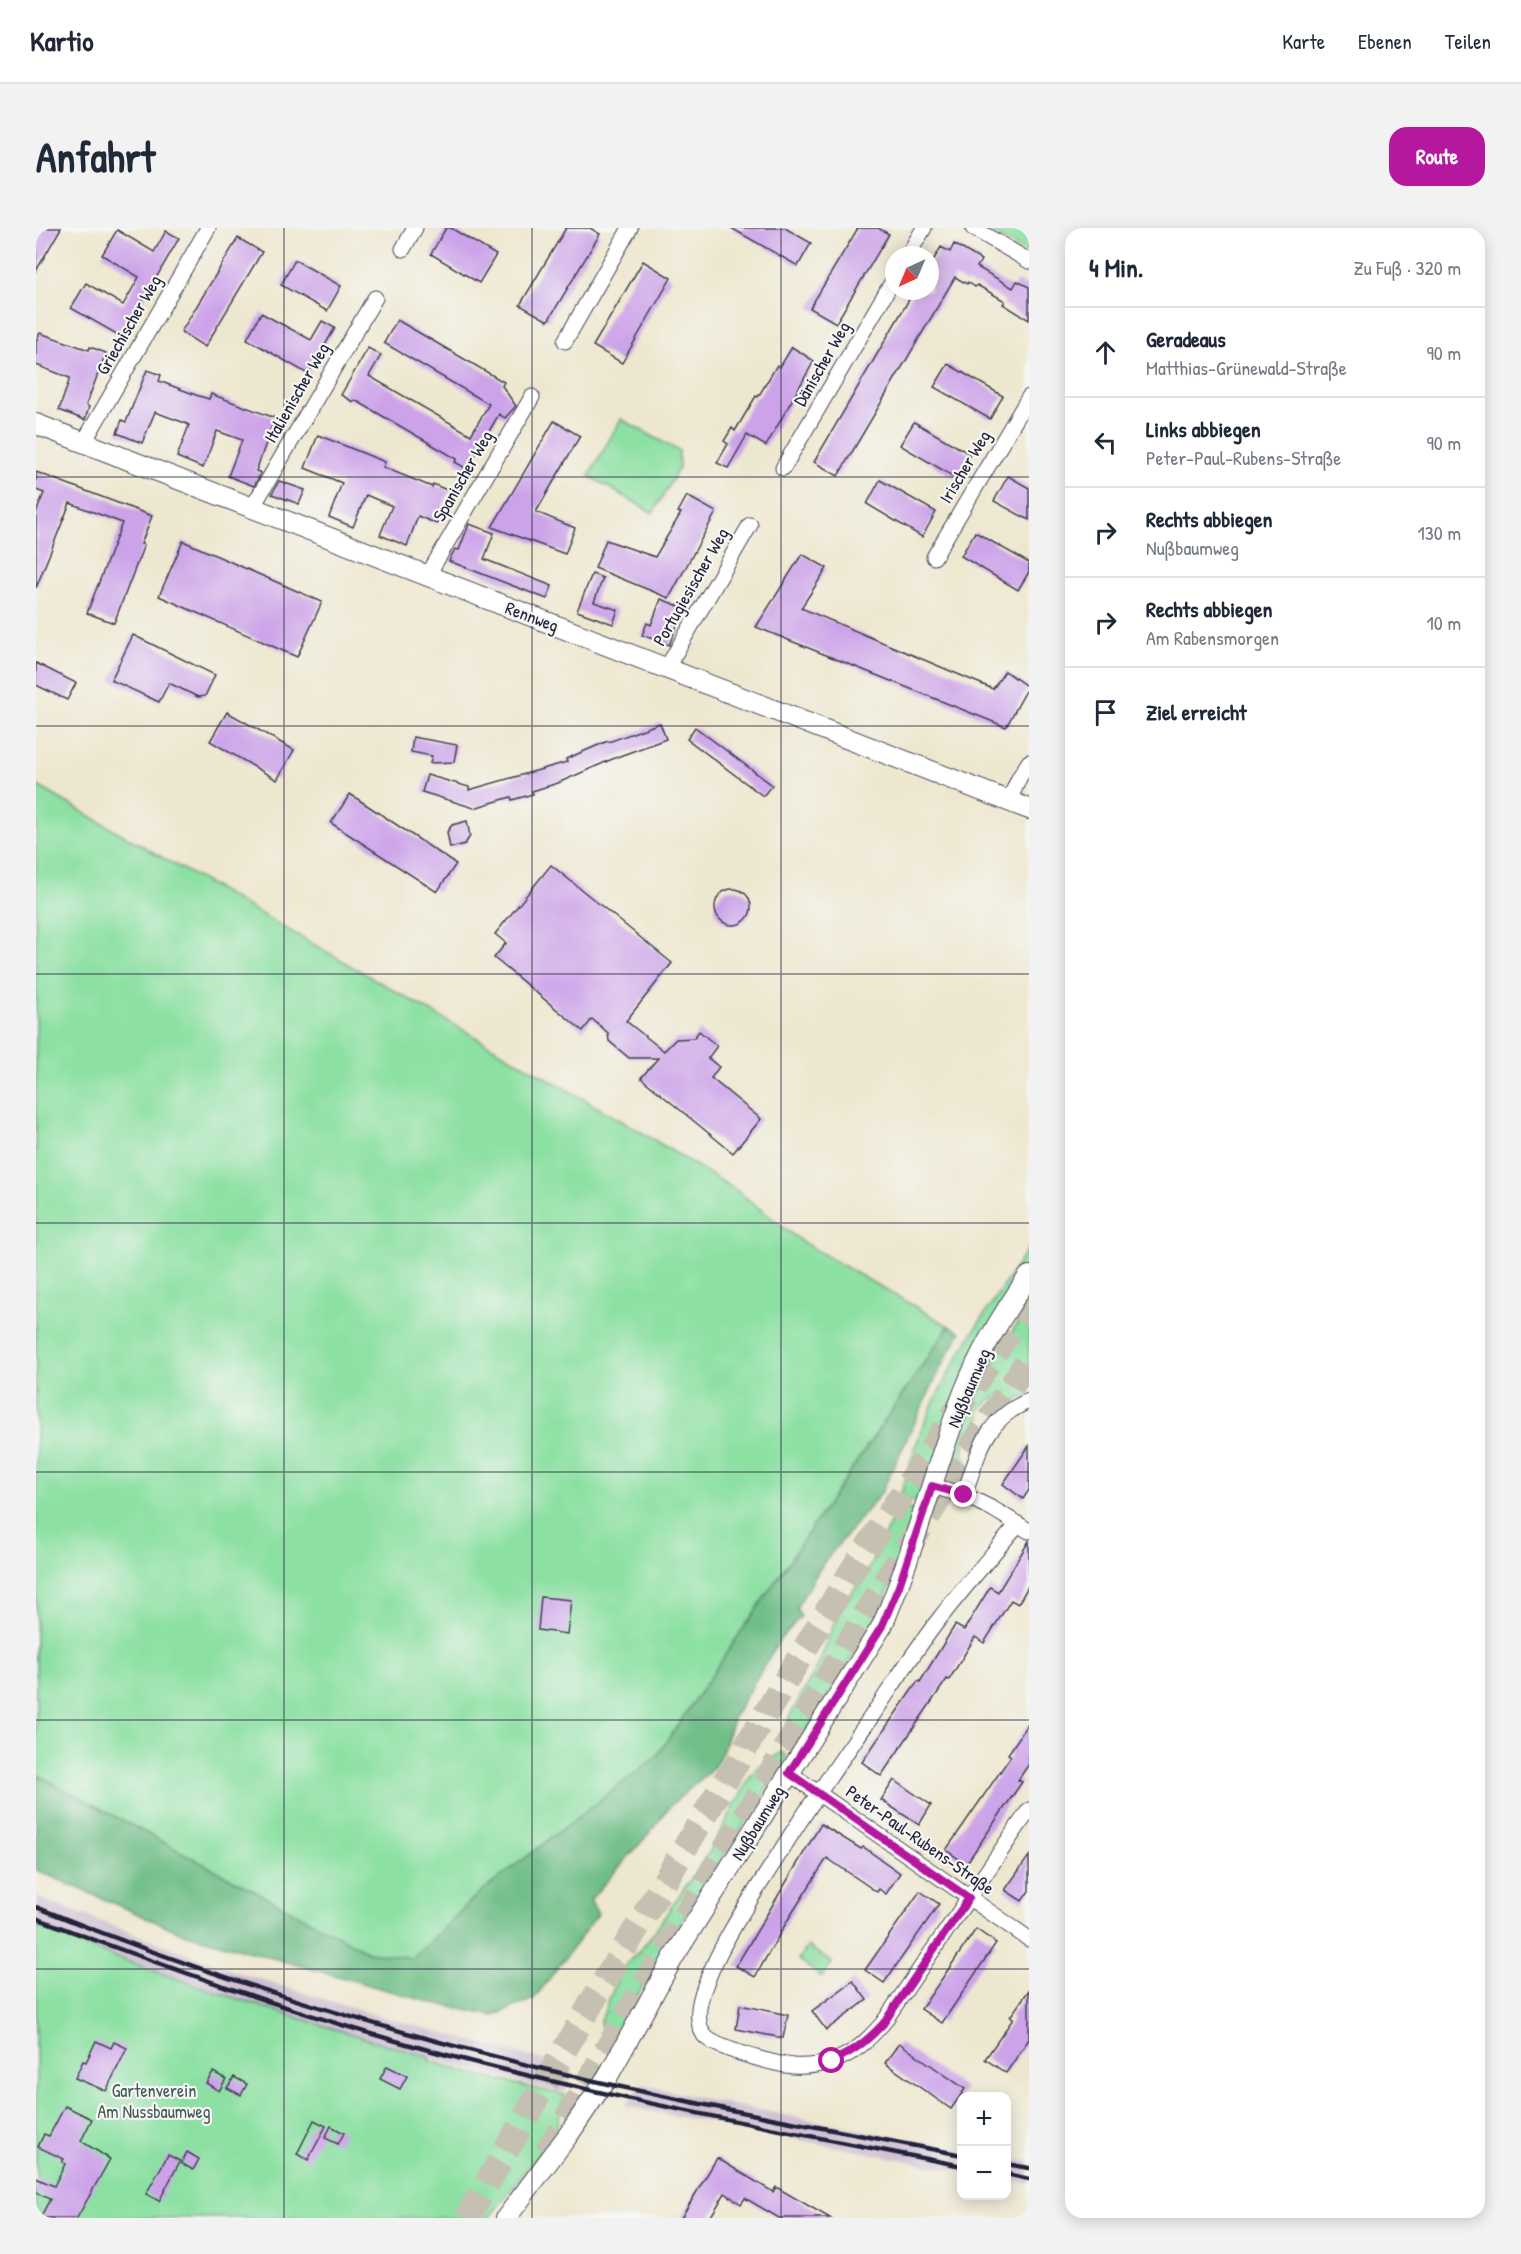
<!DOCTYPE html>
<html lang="de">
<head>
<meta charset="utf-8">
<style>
  body { margin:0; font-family:"Patrick Hand",sans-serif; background:#f2f2f3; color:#1f2937 }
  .controls { position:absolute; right:18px; bottom:18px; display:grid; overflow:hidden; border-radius:12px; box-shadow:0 3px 15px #0003 }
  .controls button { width:54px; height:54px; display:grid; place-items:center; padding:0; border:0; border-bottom:2px solid #e0e1e3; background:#fff; color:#1f2937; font:30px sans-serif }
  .compass { position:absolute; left:849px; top:18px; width:54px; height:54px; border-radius:50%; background:#fff; box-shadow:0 3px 15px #0003; rotate:224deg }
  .stop { position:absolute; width:18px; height:18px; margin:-14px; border:4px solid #b5179e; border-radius:50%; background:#fff }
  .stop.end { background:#b5179e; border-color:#fff; box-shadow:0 2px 6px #0008 }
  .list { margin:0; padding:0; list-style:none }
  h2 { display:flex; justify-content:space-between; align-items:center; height:78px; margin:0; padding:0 24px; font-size:26px }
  h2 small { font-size:20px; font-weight:400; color:#747a83 }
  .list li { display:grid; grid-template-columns:39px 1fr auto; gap:18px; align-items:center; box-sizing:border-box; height:90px; padding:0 24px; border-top:2px solid #e0e1e3 }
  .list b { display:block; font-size:22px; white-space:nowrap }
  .list p { margin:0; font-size:20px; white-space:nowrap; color:#747a83 }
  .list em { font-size:20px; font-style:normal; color:#747a83 }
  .icon { flex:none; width:33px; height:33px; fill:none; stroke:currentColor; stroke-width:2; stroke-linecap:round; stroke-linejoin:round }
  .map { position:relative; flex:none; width:993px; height:1990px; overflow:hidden; border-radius:18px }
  header { display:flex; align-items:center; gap:36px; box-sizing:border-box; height:84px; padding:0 30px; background:#fff; border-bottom:2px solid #e0e1e3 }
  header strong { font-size:28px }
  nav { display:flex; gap:33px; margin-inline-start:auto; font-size:21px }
  .intro { display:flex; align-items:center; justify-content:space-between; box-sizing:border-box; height:144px; padding:0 36px }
  h1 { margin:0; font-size:42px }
  .button { padding:15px 27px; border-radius:18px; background:#b5179e; color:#fff; font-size:21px; font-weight:700 }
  main { display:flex; gap:36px; padding:0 36px }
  aside { flex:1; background:#fff; border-radius:18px; box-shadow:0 3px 15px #0003 }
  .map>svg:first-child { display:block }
</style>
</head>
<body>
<header>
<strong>Kartio</strong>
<nav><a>Karte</a><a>Ebenen</a><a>Teilen</a></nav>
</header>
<div class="intro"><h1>Anfahrt</h1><a class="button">Route</a></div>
<main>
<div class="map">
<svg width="993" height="1990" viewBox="0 0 993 1990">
  <rect width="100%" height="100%" fill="#f6f6f2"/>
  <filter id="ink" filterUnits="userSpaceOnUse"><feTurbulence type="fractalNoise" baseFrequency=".0167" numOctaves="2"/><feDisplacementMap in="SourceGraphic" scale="12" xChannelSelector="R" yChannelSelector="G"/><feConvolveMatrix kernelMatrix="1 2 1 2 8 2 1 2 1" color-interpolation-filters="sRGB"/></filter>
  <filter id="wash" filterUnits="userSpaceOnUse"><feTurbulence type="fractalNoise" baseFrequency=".008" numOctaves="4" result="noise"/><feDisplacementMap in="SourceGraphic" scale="24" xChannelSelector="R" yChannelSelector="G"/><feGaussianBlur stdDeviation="1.35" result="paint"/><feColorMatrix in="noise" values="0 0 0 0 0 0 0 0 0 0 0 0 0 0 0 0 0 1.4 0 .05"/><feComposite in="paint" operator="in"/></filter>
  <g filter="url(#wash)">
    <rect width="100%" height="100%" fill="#eee7cf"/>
    <!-- industrial -->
    <g fill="#cebed1">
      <path d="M 0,1669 L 204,1745 L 333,1785 L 537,1840 L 529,1865 L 412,1835 L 242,1784 L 37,1713 L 0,1698 Z"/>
      <path d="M 606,1856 L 676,1873 L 925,1921 L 925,1943 L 589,1878 Z"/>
      <path d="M 971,1930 L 993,1934 L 993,1956 L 971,1951 Z"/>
    </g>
    <!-- green -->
    <g fill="#8be0a2" stroke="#56816e" stroke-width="1.5">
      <path d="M 947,0 L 993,0 L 993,26 Z"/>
      <path d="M 585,191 L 643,223 L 643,240 L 617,285 L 553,248 Z"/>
      <path d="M 0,557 L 610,907 L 700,962 L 766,1014 L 913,1098 L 620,1529 L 440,1668 L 377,1731 L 332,1724 L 0,1546 Z"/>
      <path d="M 993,1019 L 993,1034 L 983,1046 L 882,1274 L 866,1272 L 864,1268 C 872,1245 878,1220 887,1198 C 914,1134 955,1077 993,1019 Z"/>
      <path d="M 993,1075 L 993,1167 L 975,1174 L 970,1164 L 951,1174 L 942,1184 L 947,1205 L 942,1213 L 934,1203 L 929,1211 L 927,1226 L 931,1235 L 929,1252 L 922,1245 L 918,1235 L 925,1208 L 952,1145 Z"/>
      <path d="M 867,1280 L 879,1282 L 856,1353 L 840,1390 L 760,1519 L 752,1514 L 751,1501 L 755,1486 L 783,1436 L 802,1384 L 832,1342 L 859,1285 Z"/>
      <path d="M 746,1524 L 751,1529 L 626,1724 L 574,1817 L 564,1795 L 585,1742 L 612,1713 L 674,1623 L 714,1549 L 724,1538 Z"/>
      <path d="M 0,1698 C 128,1751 262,1790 395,1830 L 394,1833 L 441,1847 L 529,1867 L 519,1904 L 453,1990 L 0,1990 Z"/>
      <path d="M 772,1718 L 796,1735 L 786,1749 L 762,1731 Z"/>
    </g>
    <!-- forest -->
    <path fill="#70be88" stroke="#497062" stroke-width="1.5" d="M 913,1098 L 925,1104 L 908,1133 L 845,1265 L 788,1334 L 760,1380 L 765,1388 L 743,1413 L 698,1488 L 683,1533 L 672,1545 L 636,1576 L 610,1609 L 554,1672 L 562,1686 L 498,1771 L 457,1788 L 397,1775 L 144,1704 L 0,1642 L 0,1546 L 332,1724 L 377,1730 L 440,1668 L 620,1529 Z"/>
    <g id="blocks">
      <!-- building -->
      <g fill="#cca3e9">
        <path d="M 0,0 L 25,0 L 0,43 Z"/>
        <path d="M 410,0 L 415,0 L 460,27 L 443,55 L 395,26 Z"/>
        <path d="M 530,0 L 554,0 L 564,6 L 512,93 L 484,77 Z"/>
        <path d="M 695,0 L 749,0 L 775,15 L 762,38 Z"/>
        <path d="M 822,0 L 842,0 L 853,6 L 800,95 L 774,80 Z"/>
        <path d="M 81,2 L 118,24 L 130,3 L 143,10 L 86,109 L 35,80 L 50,55 L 87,77 L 103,49 L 66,27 Z"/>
        <path d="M 202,10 L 226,24 L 169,119 L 145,104 Z"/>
        <path d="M 918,16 L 945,32 L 941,39 L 977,60 L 981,53 L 993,59 L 993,92 L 967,76 L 969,73 L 941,57 L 939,59 L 932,54 L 931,56 L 919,49 L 802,248 L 778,234 L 878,63 L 894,63 L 894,38 L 905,19 L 914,24 Z"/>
        <path d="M 259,32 L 305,58 L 291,83 L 245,57 Z"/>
        <path d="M 607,33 L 635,50 L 586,135 L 557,118 Z"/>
        <path d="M 225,85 L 275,112 L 286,93 L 299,100 L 272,146 L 211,111 Z"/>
        <path d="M 361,92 L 468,154 L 466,158 L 480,178 L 469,190 L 463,186 L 431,241 L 419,234 L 421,231 L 319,172 L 317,174 L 305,167 L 332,120 L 345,127 L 333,148 L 435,207 L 453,176 L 348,115 Z"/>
        <path d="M 4,105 L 53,122 L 54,119 L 70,125 L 50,177 L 53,179 L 49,192 L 23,182 L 34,150 L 0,137 L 0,113 Z"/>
        <path d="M 756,119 L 778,133 L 730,218 L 711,207 L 692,240 L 681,235 L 692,216 L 688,213 L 696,200 L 699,203 L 720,168 L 722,169 L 741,137 L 744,139 Z"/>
        <path d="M 912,136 L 967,168 L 954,191 L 898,159 Z"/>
        <path d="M 111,142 L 125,147 L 123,153 L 160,167 L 173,171 L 175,166 L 239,190 L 220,243 L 225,245 L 218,258 L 192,248 L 206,212 L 181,203 L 167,240 L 141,229 L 153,197 L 149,195 L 119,184 L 106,215 L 81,205 L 86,192 L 90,194 Z"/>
        <path d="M 518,193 L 544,208 L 500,284 L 539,300 L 529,326 L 456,299 Z"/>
        <path d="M 878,194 L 934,226 L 920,250 L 864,217 Z"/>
        <path d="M 282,207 L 349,234 L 347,239 L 396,259 L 397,256 L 413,263 L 401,296 L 382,288 L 371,318 L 344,307 L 356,278 L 330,267 L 317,299 L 293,289 L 306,255 L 269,240 Z"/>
        <path d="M 0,244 L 116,288 L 105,316 L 108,317 L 78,395 L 51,385 L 86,295 L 34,275 L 0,360 L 0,285 L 8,265 L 0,262 Z"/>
        <path d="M 972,248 L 993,260 L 993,292 L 958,273 Z"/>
        <path d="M 844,252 L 900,284 L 886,309 L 831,276 Z"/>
        <path d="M 243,253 L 269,262 L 263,276 L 236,266 Z"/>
        <path d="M 651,268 L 680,284 L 633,370 L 559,340 L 570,312 L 619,329 L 645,285 L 642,284 Z"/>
        <path d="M 433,296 L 458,305 L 448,331 L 516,358 L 511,371 L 413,333 L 419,321 L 423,322 Z"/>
        <path d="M 939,304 L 993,335 L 993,344 L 982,362 L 925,328 Z"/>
        <path d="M 147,313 L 286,374 L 261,429 L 123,368 Z"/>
        <path d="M 766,326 L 791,340 L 765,380 L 957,461 L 969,443 L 992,459 L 970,499 L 720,399 Z"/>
        <path d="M 556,346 L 567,350 L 558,374 L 582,382 L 577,396 L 541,383 Z"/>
        <path d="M 625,371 L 648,380 L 633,417 L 606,407 L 611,395 L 615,397 Z"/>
        <path d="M 97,407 L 179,447 L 169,468 L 162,469 L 133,455 L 123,474 L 75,452 Z"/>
        <path d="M 0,435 L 40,455 L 31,472 L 0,457 Z"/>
        <path d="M 191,484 L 258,522 L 241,552 L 174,513 Z"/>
        <path d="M 624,495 L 630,511 L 581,529 L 522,555 L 496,563 L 497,566 L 476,572 L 475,569 L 438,580 L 386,564 L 391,547 L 433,559 L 433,562 L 531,534 L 530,531 L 572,513 L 573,514 Z"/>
        <path d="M 659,499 L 736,557 L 727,568 L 651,511 Z"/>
        <path d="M 377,509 L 421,517 L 418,534 L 394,535 L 396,528 L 375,524 Z"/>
        <path d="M 314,566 L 420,636 L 401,664 L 295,595 Z"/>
        <path d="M 431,593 L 434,608 L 429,616 L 414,620 L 411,604 L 416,597 Z"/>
        <path d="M 515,637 L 636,735 L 590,793 L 628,823 L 640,811 L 658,810 L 663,803 L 681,818 L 672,830 L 683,839 L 675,850 L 725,891 L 697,925 L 605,850 L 622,830 L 593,830 L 573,813 L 572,805 L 556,791 L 547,803 L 458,730 L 470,715 L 459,706 Z"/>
        <circle cx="697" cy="679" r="18"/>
        <path d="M 993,1218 L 993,1262 L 987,1271 L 967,1256 Z"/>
        <path d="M 993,1313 L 993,1357 L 982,1376 L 975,1372 L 948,1415 L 939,1409 L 913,1452 L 911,1451 L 845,1548 L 826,1534 L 882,1453 L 884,1454 L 919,1397 L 928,1402 L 954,1359 L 962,1364 Z"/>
        <path d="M 505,1369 L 535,1372 L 531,1406 L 502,1402 Z"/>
        <path d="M 993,1495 L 993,1536 L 982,1552 L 986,1554 L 930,1636 L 910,1622 L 975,1528 L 972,1526 Z"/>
        <path d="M 858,1552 L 895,1577 L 883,1597 L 845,1572 Z"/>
        <path d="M 785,1596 L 825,1621 L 827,1619 L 864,1645 L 850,1666 L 843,1661 L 841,1664 L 791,1630 L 753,1690 L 719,1749 L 700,1738 Z"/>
        <path d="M 993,1628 L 993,1663 L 986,1673 L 969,1662 Z"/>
        <path d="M 884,1663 L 903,1676 L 848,1755 L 829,1742 Z"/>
        <path d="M 940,1701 L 960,1715 L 906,1795 L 885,1781 Z"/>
        <path d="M 817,1753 L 831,1772 L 790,1802 L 776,1783 Z"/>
        <path d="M 993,1762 L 993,1811 L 970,1845 L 949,1831 L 977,1791 L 974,1789 Z"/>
        <path d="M 704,1777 L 752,1787 L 747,1810 L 700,1801 Z"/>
        <path d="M 60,1813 L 75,1820 L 78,1814 L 91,1820 L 70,1863 L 39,1850 L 47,1833 L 50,1834 Z"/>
        <path d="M 863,1815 L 929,1861 L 915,1881 L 849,1835 Z"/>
        <path d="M 351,1838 L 371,1848 L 364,1861 L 344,1851 Z"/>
        <path d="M 177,1844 L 190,1851 L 183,1863 L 170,1855 Z"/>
        <path d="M 198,1849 L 211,1856 L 205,1867 L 191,1860 Z"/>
        <path d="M 29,1878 L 56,1891 L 45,1913 L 74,1931 L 41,1990 L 4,1990 L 14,1971 L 0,1965 L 0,1950 L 18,1958 L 29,1936 L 26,1934 L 28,1931 L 2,1919 L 8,1906 L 13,1908 Z"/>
        <path d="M 278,1892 L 290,1898 L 272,1932 L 261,1926 Z"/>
        <path d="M 295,1898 L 308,1905 L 302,1916 L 289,1910 Z"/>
        <path d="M 151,1924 L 163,1931 L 157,1942 L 145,1935 Z"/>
        <path d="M 132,1927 L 144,1933 L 123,1973 L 110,1966 Z"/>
        <path d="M 681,1930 L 737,1964 L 740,1959 L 794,1990 L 743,1990 L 709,1970 L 705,1976 L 689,1965 L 674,1990 L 645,1990 Z"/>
      </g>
    </g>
  </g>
  <g filter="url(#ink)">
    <use href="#blocks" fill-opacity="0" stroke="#414051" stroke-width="1.5"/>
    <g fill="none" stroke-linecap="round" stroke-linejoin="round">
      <!-- trunk-tunnel -->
      <g stroke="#c5c0b1" stroke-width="26" stroke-dasharray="26 13" stroke-linecap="butt">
        <path d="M 511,1925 L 594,1782 L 843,1364 L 993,1131"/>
        <path d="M 431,1990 L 562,1764 L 814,1346 L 993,1072"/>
      </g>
      <defs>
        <g id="minor">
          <path d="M 937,0 L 993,33"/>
          <path d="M 367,21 L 379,0"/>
          <path d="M 872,27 L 888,0"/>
          <path d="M 529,113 L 594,0"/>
          <path d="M 48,214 L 172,0"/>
          <path d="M 747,240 L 858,51"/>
          <path d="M 216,280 L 339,70"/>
          <path d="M 898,329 L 993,169"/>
          <path d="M 392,347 L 496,169"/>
          <path d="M 630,441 L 714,297"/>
          <path d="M 973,573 L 983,550 L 993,534"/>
          <path d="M 896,1258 L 928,1267 L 957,1281 L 993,1303"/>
          <path d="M 928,1267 C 943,1225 948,1191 993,1173"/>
          <path d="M 982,1296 C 956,1327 929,1358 904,1390 C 882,1418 862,1449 842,1479 C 810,1525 778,1570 748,1618 C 721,1662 689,1706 670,1755 C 664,1770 658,1792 668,1807 C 677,1820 739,1836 757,1838 C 770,1839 785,1837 797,1833 C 818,1826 832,1812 847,1795 L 993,1582"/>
          <path d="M 753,1545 L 993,1711"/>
        </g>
        <g id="tertiary">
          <path d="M 0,196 L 993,581"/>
          <path d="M 470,1990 L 533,1906 L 572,1848 L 637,1730 L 846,1398 C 879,1322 898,1241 928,1164 C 944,1123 968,1084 993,1048"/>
        </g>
      </defs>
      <!-- minor casing -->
      <use href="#minor" stroke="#414051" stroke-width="17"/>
      <!-- tertiary casing -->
      <use href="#tertiary" stroke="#414051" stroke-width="22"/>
      <!-- minor -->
      <use href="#minor" stroke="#fff" stroke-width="15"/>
      <!-- tertiary -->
      <use href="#tertiary" stroke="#fff" stroke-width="20"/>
      <!-- rail -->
      <g stroke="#22223b" stroke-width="4.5">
        <path d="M 0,1679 C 173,1749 352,1804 533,1847 C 663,1878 795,1901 926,1927"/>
        <path d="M 0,1690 C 119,1735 238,1778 360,1813 C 546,1866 736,1900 926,1938"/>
        <path d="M 970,1936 L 993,1940"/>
        <path d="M 970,1946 L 993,1951"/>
      </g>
    </g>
  </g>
  <g fill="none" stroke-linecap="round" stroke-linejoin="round" filter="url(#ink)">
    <!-- route -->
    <path stroke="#b5179e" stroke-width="8" d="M 796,1833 C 817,1824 831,1813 847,1796 L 933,1670 L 753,1545 L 846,1398 L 863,1358 L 896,1258 L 928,1267"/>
  </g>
  <!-- grid -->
  <path fill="none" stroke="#22223b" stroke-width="1.5" stroke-opacity="0.55" d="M 248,0 L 248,1990M 496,0 L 496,1990M 745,0 L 745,1990M 0,249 L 993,249M 0,498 L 993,498M 0,746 L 993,746M 0,995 L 993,995M 0,1244 L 993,1244M 0,1492 L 993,1492M 0,1741 L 993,1741"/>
  <g text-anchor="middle" stroke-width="4.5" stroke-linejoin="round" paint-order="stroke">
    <!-- street labels -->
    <g font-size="18" fill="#22223b" stroke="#f6f6f2">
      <text transform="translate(93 97) rotate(-60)" y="6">Griechischer Weg</text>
      <text transform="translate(786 136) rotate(-60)" y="6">Dänischer Weg</text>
      <text transform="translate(261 165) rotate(-60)" y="6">Italienischer Weg</text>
      <text transform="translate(929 239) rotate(-59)" y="6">Irischer Weg</text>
      <text transform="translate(427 248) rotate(-60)" y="6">Spanischer Weg</text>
      <text transform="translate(655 359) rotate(-60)" y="6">Portugiesischer Weg</text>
      <text transform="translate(496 389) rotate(21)" y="6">Rennweg</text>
      <text transform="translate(933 1160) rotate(-67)" y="6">Nußbaumweg</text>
      <text transform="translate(722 1595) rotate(-58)" y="6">Nußbaumweg</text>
      <text transform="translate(884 1612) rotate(35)" y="6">Peter-Paul-Rubens-Straße</text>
    </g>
    <!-- park labels -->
    <g font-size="18" fill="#425b5a" stroke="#f6f6f2">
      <text x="118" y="1869">Gartenverein<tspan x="118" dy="21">Am Nussbaumweg</tspan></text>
    </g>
  </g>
</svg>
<div class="controls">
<button>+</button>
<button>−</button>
</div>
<svg class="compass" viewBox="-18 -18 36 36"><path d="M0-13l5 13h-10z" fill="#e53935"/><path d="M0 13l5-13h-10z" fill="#747a83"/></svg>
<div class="stop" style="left:796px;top:1833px"></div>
<div class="stop end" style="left:928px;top:1267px"></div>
</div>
<aside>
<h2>4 Min.<small>Zu Fuß · 320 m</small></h2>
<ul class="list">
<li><svg class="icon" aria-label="ahead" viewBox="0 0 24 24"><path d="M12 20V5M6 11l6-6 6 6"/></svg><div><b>Geradeaus</b><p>Matthias-Grünewald-Straße</p></div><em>90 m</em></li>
<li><svg class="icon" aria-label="left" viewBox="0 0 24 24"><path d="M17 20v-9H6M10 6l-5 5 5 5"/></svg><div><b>Links abbiegen</b><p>Peter-Paul-Rubens-Straße</p></div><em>90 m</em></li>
<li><svg class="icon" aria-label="right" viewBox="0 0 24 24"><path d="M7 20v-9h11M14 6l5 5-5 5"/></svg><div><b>Rechts abbiegen</b><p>Nußbaumweg</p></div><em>130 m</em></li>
<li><svg class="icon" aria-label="right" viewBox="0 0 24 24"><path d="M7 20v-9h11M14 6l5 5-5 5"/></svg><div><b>Rechts abbiegen</b><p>Am Rabensmorgen</p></div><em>10 m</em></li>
<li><svg class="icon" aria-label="arrive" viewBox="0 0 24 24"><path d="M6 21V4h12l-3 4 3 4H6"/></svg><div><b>Ziel erreicht</b></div></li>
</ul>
</aside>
</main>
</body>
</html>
